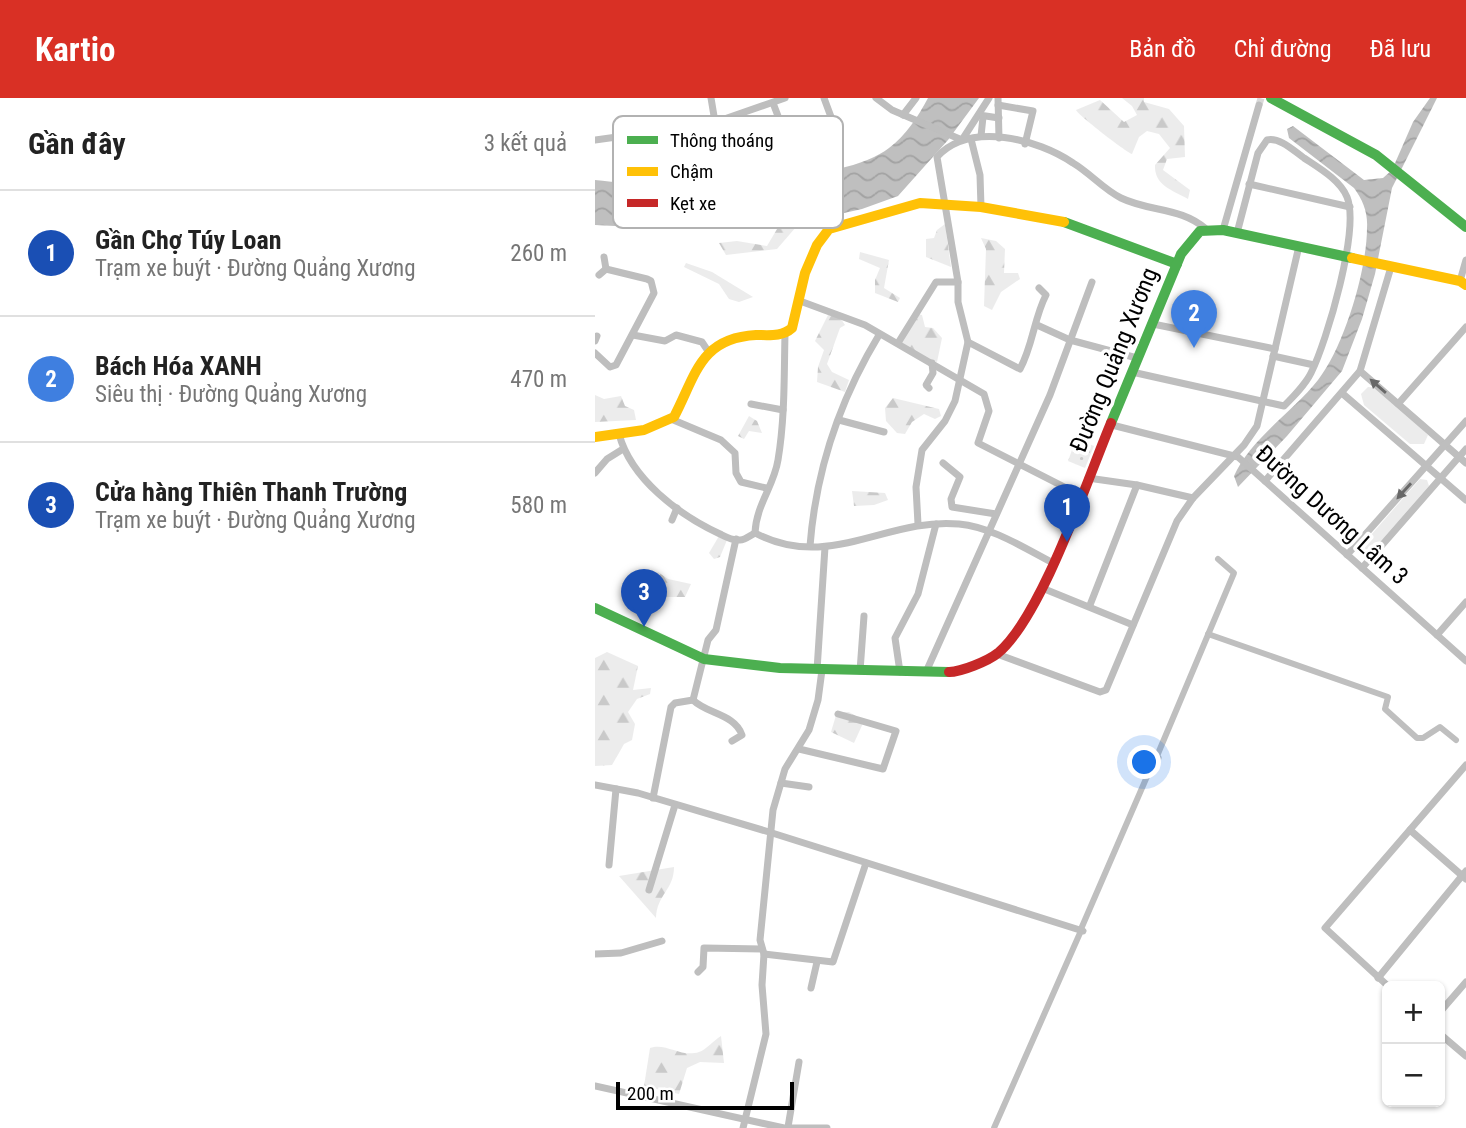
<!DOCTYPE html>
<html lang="vi">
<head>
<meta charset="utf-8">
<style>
  body { margin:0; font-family:"Roboto Condensed",sans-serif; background:#f2f2f2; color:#222 }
  .controls { position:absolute; right:21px; bottom:21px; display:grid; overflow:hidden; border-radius:10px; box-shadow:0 2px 5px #0004 }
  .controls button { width:63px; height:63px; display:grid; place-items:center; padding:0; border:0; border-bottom:2px solid #e0e0e0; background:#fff; color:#222; font:35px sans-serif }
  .scale { position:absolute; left:21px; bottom:18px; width:178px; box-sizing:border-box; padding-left:7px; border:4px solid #000; border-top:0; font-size:19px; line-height:24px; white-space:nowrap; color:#000; -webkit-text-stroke:5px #fff; paint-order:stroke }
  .you { position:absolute; left:550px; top:665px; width:24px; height:24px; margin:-18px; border:5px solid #fff; border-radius:50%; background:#1a73e8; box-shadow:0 0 0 10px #1a73e833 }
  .badge { display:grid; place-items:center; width:46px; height:46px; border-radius:50%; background:#d93025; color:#fff; font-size:23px; font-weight:700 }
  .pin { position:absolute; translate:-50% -58px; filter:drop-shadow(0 2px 4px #0008) }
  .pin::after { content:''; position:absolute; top:37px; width:24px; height:21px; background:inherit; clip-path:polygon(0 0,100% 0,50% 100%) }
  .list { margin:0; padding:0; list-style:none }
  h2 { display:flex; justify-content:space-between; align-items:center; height:91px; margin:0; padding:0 28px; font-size:30px }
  h2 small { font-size:23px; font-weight:400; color:#767676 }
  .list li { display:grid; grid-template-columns:46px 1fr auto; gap:21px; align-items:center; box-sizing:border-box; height:126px; padding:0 28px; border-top:2px solid #e0e0e0 }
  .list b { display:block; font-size:26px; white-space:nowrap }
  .list p { margin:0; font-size:23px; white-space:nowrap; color:#767676 }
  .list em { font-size:23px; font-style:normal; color:#767676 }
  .map { position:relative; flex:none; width:871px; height:1030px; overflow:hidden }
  header { display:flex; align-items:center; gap:42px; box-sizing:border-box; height:98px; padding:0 35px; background:#d93025; color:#fff }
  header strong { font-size:33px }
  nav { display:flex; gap:38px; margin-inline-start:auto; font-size:24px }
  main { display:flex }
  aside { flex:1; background:#fff }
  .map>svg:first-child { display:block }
</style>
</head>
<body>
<header>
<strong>Kartio</strong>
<nav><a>Bản đồ</a><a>Chỉ đường</a><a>Đã lưu</a></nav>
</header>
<main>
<aside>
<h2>Gần đây<small>3 kết quả</small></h2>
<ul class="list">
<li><span class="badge" style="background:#1a4fb4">1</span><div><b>Gần Chợ Túy Loan</b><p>Trạm xe buýt · Đường Quảng Xương</p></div><em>260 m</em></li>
<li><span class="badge" style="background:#3f7fe0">2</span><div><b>Bách Hóa XANH</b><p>Siêu thị · Đường Quảng Xương</p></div><em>470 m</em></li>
<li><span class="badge" style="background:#1a4fb4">3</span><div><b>Cửa hàng Thiên Thanh Trường</b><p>Trạm xe buýt · Đường Quảng Xương</p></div><em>580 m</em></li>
</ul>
</aside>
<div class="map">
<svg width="871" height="1030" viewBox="0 0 871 1030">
  <defs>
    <pattern id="forest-firs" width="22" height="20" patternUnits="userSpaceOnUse" patternTransform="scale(1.75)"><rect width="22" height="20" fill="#ececec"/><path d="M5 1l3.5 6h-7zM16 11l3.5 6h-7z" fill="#c9c9c9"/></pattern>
    <pattern id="park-dots" width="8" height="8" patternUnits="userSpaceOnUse" patternTransform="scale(1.75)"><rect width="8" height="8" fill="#ececec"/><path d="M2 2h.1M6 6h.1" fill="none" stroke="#c9c9c9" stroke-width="1.8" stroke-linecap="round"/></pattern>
    <pattern id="water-waves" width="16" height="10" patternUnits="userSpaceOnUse" patternTransform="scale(1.75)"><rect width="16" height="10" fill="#bfbfbf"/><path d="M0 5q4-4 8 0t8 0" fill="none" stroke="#a2a2a2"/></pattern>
  </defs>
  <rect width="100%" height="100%" fill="#fff"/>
  <!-- green -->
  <g fill="#ececec">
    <path d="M 91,165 L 117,174 L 158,199 L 144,204 L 134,201 L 124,186 L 89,169 Z"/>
    <path d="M 773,289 L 783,290 L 833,337 L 829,346 L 815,346 L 769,307 L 766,296 Z"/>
    <path d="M 825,381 L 832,382 L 834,388 L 779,451 L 770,452 L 769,445 Z"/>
  </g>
  <!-- forest -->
  <g fill="url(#forest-firs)">
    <path d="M 527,0 L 549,0 L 549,4 L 574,11 L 589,28 L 590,59 L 572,61 L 568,72 L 595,92 L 593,101 C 577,92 559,87 560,67 L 575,50 L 564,36 L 552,33 L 544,39 L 537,56 C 531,54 483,17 481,12 L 505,2 L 529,24 L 542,17 L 537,8 Z"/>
    <path d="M 185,126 L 201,129 L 182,151 L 131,157 L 124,145 L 142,143 L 172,148 Z"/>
    <path d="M 350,126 L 356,169 L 331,159 L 331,141 L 339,140 L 342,132 Z"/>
    <path d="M 386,140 L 401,143 L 410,151 L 409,175 L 423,175 L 425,181 L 406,194 L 397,212 L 389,208 L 391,151 Z"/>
    <path d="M 265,154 L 294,162 L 289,190 L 305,200 L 303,204 L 280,195 L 280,182 L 285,170 L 264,161 Z"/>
    <path d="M 322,216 L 327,217 L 330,229 L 338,230 L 347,240 L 342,264 L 320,255 L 303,242 Z"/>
    <path d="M 233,217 L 244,218 L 250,227 L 245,230 L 232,266 L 237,274 L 254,282 L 250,294 L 222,284 L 223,269 L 229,252 L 220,243 Z"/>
    <path d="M 0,297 L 9,301 L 26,298 L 30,308 L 39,312 L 41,322 L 0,324 Z"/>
    <path d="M 298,300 L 344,311 L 346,318 L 340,321 L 329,316 L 317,324 L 310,336 L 302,335 L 291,323 L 290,310 Z"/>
    <path d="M 154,318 L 162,323 L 167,335 L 154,333 L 149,341 L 143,338 Z"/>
    <path d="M 257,393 L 290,395 L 293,402 L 279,407 L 259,408 Z"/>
    <path d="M 124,438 L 132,442 L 125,459 L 119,461 L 114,455 Z"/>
    <path d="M 63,474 L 73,481 L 96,486 L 90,499 L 64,499 L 49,518 L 40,515 L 49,492 Z"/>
    <path d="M 12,554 L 43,568 L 38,592 L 56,590 L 55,596 L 42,601 L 33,614 L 40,626 L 37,642 L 29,646 L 17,667 L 0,668 L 0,560 Z"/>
    <path d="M 242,614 L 254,614 L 269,623 L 259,645 L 236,634 Z"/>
    <path d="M 79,769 C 79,792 62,796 61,820 L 24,778 Z"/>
    <path d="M 126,938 L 129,965 L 105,964 L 92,970 L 84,996 L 49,988 L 55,950 C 71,944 86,960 104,954 C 111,952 119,942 126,938 Z"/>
  </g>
  <!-- park -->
  <path fill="url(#park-dots)" d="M 481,341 L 499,348 L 490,370 L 473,363 Z"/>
  <!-- water -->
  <g fill="url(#water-waves)">
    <path d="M 333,0 L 384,0 L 353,42 L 303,98 L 267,111 L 231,119 L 79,131 L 0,127 L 0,82 C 63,90 245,89 294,50 C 311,37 323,19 333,0 Z"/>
    <path d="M 835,0 L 842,0 L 797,90 L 780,176 L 767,221 L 747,273 L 692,338 L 643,389 L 639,378 C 656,340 698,314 723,282 C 749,249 772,172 772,130 C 773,115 768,102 759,90 L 694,40 L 692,31 L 698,28 L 769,82 L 788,80 L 797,72 L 818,24 Z"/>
  </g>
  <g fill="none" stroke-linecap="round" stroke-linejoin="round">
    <!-- canal -->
    <g stroke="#bfbfbf" stroke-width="6">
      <path d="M 613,536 L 793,599 L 790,611 L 822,640 L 828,640 L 845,629 L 861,642"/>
      <path d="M 562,658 L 639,475 L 623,461"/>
      <path d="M 486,831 L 560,660"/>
      <path d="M 399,1030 L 485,835"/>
    </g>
    <!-- street-tunnel -->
    <path stroke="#d9d9d9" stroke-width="7" stroke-dasharray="7 3.5" stroke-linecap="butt" d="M 664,7 L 666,0"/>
    <!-- street -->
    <g stroke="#bebebe" stroke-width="7">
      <path d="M 116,0 L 120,24"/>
      <path d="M 229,0 L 239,27"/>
      <path d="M 281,0 L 297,12 L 367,42 L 394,0"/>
      <path d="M 403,0 L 404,40"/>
      <path d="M 178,5 L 191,39 L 206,55"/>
      <path d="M 403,7 L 438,13 L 430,46"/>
      <path d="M 308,17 L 321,0"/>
      <path d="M 384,17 L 404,20"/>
      <path d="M 386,38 L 388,19"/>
      <path d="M 376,41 L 385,77 L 386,109"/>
      <path d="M 0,42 L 115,26 L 190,0"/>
      <path d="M 654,86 L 755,109"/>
      <path d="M 628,132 L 664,7"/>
      <path d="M 9,159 L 11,171"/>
      <path d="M 865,183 L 871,162"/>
      <path d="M 363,184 L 363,204 L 373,244"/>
      <path d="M 205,203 L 270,227 L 389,296 L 394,313 L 383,345 L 487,398"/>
      <path d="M 558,226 L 680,251"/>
      <path d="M 442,227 L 475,242 L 542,260"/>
      <path d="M 38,237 L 70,243 L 81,237 L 107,244 L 113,253"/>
      <path d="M 0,243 L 2,238"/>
      <path d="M 303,245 L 341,184 L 363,184 L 342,59 C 375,23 443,41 478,65 C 495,75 508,91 526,100 C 555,114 586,109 611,131"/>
      <path d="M 0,255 L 15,269 L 21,267 L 59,195 L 56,183 L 52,181 L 11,171 L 4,177"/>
      <path d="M 678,258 L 719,267"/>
      <path d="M 765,273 L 871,365"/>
      <path d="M 537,274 L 689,308 C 699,298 710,287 716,275 C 732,243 765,131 752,99 C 745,82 724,70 709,60 C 699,53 685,39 672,42 L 663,55 L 642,135"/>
      <path d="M 334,290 L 331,287 L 338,275 L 337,265"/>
      <path d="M 748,296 L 871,402"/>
      <path d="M 156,306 L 188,312"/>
      <path d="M 803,306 L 871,229"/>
      <path d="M 76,321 L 126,342 L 140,355 L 141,375 L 146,384 L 171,390"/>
      <path d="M 244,322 L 289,334"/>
      <path d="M 517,327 L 643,359 L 871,563"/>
      <path d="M 24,336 C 36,381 84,417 125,436 C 131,439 138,443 145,442 C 150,442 156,437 160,435"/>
      <path d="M 348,365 L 365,379 L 356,401 L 357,409 L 401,416"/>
      <path d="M 0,375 L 12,361 L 28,351"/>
      <path d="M 493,380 L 542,387 L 598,400"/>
      <path d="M 670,383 L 765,273 L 796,169"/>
      <path d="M 77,422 L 82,410"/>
      <path d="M 323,426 L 321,389 L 327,352 L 350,323 L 360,303 L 373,244 L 425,271 C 438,247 439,220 451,197 L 444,190"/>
      <path d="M 160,435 C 234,474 292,419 364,426 C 397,429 429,450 458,465"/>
      <path d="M 160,435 C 161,407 179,388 183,362 C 190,320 189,278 190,236"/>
      <path d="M 215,448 C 221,371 244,303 284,237"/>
      <path d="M 752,457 L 871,323"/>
      <path d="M 767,470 L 871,351"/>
      <path d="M 447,490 L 538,527"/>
      <path d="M 495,507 L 542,387"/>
      <path d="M 842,537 L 871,504"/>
      <path d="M 402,556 L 505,594 L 511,592 L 582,423 L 598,400 L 649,347 L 662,328 L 704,148"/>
      <path d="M 222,572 L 230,449"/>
      <path d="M 265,573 L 269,518"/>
      <path d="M 305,574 L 300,540 L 323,496 L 341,426"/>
      <path d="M 331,574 L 455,297 L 497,184"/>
      <path d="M 137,643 L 147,637 C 140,616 112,616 98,602 L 113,542 L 121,532 L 141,441"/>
      <path d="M 204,651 L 288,671 L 301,633 L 243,616"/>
      <path d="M 559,658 L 563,660"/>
      <path d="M 186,685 L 214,689"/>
      <path d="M 0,687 L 43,695 L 174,734 L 488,833"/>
      <path d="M 58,700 L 76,609 L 80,605 L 98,602"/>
      <path d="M 815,732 L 871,781"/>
      <path d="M 14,767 L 21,691"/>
      <path d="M 54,792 L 80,707"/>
      <path d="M 0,856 L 26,855 L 67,843"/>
      <path d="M 169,856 L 238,864 L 271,765"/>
      <path d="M 103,874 L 108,869 L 109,850 L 167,851"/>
      <path d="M 783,880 L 871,773"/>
      <path d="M 793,888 L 730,830 L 871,667"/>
      <path d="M 216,890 L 222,864"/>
      <path d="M 845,914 L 871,884"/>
      <path d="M 845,936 L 871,958"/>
      <path d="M 0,988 L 189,1030 L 232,1030"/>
      <path d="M 193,1029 L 204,964"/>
      <path d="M 148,1030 L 171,936 L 167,887 L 169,856 L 165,842 L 178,712 L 190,671 L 214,632 L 223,602 L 227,572"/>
    </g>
    <!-- fast -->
    <g stroke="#4caf50" stroke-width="10">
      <path d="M 676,0 L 781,57 L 871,129"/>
      <path d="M 469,124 L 582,166"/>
      <path d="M 516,325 L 586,156 L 605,133 L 628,132 L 757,160"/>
      <path d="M 0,510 L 109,561 L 185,570 L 354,574"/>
    </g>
    <!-- slow -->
    <g stroke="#ffc107" stroke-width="10">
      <path d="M 757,160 L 865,183 L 871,187"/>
      <path d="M 0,339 L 49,332 L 79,319 C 101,277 105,240 161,237 C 174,237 187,239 197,230 L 210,175 L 222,147 L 234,131 L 325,105 L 386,109 L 469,124"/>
    </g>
    <!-- jam -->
    <path stroke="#c62828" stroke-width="10" d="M 354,574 C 366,574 393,563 403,555 C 447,518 492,382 516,325"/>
  </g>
  <!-- one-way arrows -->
  <defs><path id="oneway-solid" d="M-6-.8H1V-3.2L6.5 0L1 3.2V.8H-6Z" transform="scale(1.75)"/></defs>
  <g fill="#686868">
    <use href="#oneway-solid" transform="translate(783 288) rotate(-139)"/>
    <use href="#oneway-solid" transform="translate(809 393) rotate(132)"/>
  </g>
  <g text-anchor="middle" stroke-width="7" stroke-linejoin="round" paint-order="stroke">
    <!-- street labels -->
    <g font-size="24" fill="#000" stroke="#fff">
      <text transform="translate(519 262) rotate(-68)" y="8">Đường Quảng Xương</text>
      <text transform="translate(737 417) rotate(42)" y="8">Đường Dương Lâm 3</text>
    </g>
  </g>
  <!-- legend -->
  <rect x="18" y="18" width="230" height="112" rx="10" fill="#fff" stroke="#b2b2b2" stroke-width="2"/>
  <rect x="32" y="38" width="31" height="8" fill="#4caf50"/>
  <rect x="32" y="69" width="31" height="9" fill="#ffc107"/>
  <rect x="32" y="101" width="31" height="8" fill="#c62828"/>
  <g font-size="19" fill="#000">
    <text x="75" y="49">Thông thoáng</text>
    <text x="75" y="80">Chậm</text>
    <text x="75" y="112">Kẹt xe</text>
  </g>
</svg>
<div class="controls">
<button>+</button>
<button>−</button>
</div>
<div class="scale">200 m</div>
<div class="you"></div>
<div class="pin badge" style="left:472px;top:444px;background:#1a4fb4">1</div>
<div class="pin badge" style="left:599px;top:250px;background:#3f7fe0">2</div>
<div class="pin badge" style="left:49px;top:529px;background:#1a4fb4">3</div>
</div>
</main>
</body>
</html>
